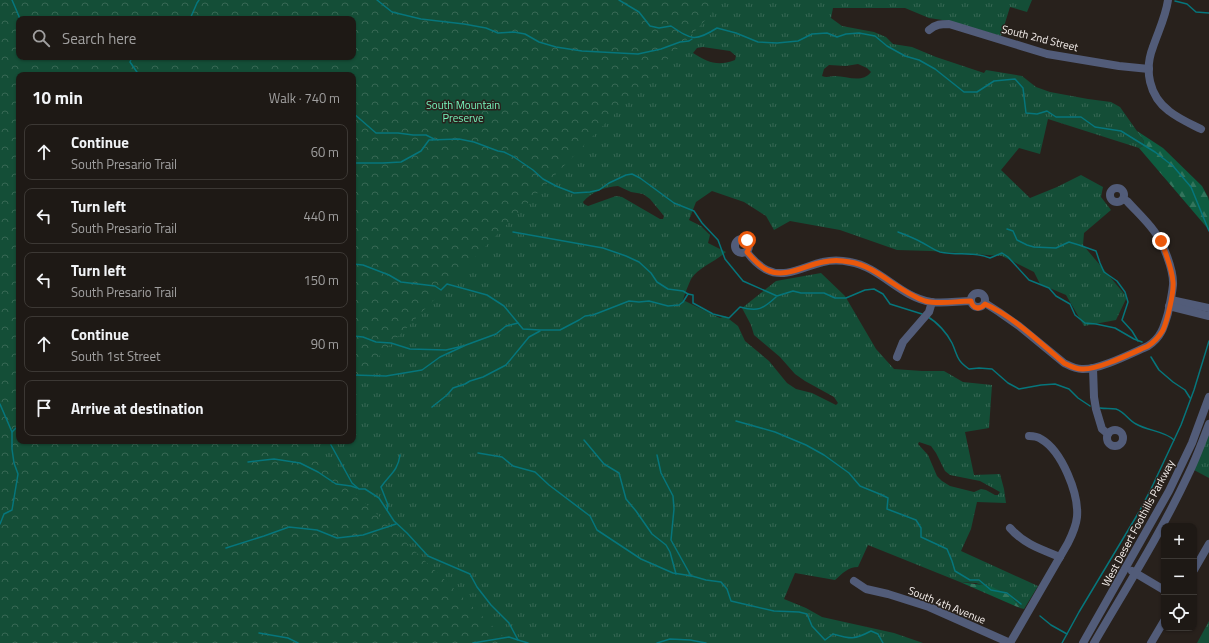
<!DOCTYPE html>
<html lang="en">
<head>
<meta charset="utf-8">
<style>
  body { margin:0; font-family:"Titillium Web",sans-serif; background:#2b2622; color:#f1f3f6 }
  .controls { position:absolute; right:12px; bottom:12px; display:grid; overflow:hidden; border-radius:8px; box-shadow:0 1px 3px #0004 }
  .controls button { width:36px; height:36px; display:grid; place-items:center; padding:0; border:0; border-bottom:1px solid #3c3834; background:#1e1915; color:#f1f3f6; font:20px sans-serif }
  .stop { position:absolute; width:12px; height:12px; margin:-9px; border:3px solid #ea580c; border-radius:50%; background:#fff }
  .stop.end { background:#ea580c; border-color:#fff; box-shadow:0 1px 4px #0008 }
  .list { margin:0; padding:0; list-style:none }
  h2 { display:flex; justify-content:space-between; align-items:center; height:52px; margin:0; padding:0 16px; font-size:17px }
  h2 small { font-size:13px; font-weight:400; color:#a1a0a0 }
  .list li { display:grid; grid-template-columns:26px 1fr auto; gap:12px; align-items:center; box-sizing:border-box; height:56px; margin:0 8px 8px; padding:0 8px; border:1px solid #3c3834; border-radius:8px }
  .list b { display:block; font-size:15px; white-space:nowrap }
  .list p { margin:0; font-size:13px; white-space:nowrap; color:#a1a0a0 }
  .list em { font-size:13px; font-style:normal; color:#a1a0a0 }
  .icon { flex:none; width:22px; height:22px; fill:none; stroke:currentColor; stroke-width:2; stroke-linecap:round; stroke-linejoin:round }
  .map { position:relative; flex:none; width:1209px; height:643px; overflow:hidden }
  .search { position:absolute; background:#1e1915; box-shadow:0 1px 3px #0004; left:16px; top:16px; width:340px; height:44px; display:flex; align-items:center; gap:10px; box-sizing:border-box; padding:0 14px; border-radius:8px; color:#a1a0a0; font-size:15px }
  .panel { position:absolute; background:#1e1915; box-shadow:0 1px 3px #0004; left:16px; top:72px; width:340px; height:372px; border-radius:8px }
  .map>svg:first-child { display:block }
</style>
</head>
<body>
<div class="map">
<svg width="1209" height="643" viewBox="0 0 1209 643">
  <defs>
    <pattern id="grass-tufts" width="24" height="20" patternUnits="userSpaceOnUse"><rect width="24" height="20" fill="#144e37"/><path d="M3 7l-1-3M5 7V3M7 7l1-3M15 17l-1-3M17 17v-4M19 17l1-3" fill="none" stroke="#376854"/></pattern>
    <pattern id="forest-firs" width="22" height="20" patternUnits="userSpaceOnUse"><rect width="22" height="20" fill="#0e5c40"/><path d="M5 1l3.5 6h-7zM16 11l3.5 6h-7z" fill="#32745c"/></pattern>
    <pattern id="park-crowns" width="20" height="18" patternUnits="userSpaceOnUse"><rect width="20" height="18" fill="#144e37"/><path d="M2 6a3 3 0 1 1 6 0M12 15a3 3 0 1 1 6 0" fill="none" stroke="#376854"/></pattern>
  </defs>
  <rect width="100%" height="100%" fill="#28211c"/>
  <!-- grass -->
  <g fill="url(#grass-tufts)" fill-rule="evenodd">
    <path d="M 0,0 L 1032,0 L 1027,12 L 1010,7 L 1001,36 L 949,21 L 929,18 L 905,8 L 833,8 L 831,18 L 842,26 L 874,32 L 886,37 L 893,44 L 912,47 L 936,57 L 984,73 L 986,70 L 1022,76 L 1036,87 L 1050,92 L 1088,99 L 1111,102 L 1120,107 L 1144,141 L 1143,146 L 1139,148 L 1048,119 L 1040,154 L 1019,148 L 1001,170 L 1030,198 L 1057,187 L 1081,175 L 1103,187 L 1101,197 L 1111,210 L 1084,233 L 1083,245 L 1127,297 L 1116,320 L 1084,326 L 1066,295 L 1040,284 L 1034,272 L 1002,256 L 931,251 L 897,250 L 840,230 L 790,221 L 774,230 L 766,216 L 744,202 L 712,191 L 696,202 L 689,220 L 701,226 L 710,235 L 708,243 L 726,252 C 715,262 699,267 691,279 C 688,286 685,293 683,300 L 720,318 L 725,316 L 738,326 L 745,341 L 769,361 L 787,383 L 796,389 L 812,393 L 836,405 L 838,403 L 834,397 L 805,381 L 795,374 L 780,357 L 754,335 L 751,325 L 742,308 L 776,281 L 821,273 L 845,296 L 876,349 L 894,369 L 922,371 L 944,371 L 963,382 L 992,385 L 989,428 L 965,432 L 974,475 L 1000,474 L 1004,489 L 1006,503 L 977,502 L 971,529 L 961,551 L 1038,586 L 1024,609 L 1020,608 L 1011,596 L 976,583 L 960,582 L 868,545 L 858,567 C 848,567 843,573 835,580 L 795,573 L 784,599 L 806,608 L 822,617 L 894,633 L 923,643 L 0,643 ZM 19,19 L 353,19 L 353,57 L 19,57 ZM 703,47 L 730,51 L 736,56 L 735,60 C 717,67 708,62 693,53 L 697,48 ZM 858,64 L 867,68 L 871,72 C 862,84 847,76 835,76 C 830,76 827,78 822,76 L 824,69 L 829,65 L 846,66 ZM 19,75 L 353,75 L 353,441 L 19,441 ZM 618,186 L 631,192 L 643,194 L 650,199 L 664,216 L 663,219 L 660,219 L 622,197 L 616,196 L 588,206 L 584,204 L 583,202 C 591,192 605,187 618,186 ZM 919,442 L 931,446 L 936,453 L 945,471 L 950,475 L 980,481 L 1000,492 L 998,495 L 995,495 L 986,490 L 981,489 L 974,492 L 950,486 L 942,481 L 937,476 L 928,455 L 918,444 Z"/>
    <path d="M 1209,434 L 1209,478 L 1194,470 Z"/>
    <path d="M 1209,621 L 1209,643 L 1197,643 Z"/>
  </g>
  <!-- forest -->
  <g fill="url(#forest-firs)">
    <path d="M 1137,131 L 1163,148 L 1202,186 L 1208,197 L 1209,201 L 1209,230 L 1139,148 L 1143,146 L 1144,141 Z"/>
    <path d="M 960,582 L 990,586 L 1011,596 L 1020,608 Z"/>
  </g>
  <!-- park -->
  <path fill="url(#park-crowns)" fill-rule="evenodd" d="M 0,0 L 725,0 L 353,383 L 353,75 L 19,75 L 19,441 L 301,441 L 510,643 L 0,643 ZM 19,19 L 353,19 L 353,57 L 19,57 Z"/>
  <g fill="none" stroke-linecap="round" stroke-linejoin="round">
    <!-- stream -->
    <g stroke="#06767c" stroke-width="1.5">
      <path d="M 12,0 L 18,14 L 20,19"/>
      <path d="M 377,0 L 392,12 L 421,19 L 464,24 L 486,28 L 498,33 L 514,32 L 525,34 L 539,42 L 556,47 L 582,51 L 638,54 L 661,49 L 680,42 L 689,41 L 692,39"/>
      <path d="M 619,0 L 639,12 L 650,26 L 659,28 L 671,26 C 692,40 695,42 717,28 L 736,33 L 758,42 L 777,43 L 798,41 L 812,34 L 827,33 L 837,37 L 846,34 L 859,33 L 875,36 L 887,46 L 905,56 L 919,60 L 935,69 L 964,92 L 977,92 L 994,81 L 1015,79 L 1023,88 L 1026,113 L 1037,114 L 1047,111 L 1056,117 L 1081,117 L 1095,127 L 1121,131 L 1155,152 L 1173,166 L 1191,187 L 1209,231"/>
      <path d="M 1175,1 L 1187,4 L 1196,12 L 1209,13"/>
      <path d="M 190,19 L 197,3 L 199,0"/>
      <path d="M 132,57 L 130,62 L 139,75"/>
      <path d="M 353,113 L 376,133 L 398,133 L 413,135 L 426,135 L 434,139"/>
      <path d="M 353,163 L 383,163 L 401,162 L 421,151 L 429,140 L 459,139 L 474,142 L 498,151 L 504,152 L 514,157 L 533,170 L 543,179 L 556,186 L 574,193 L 590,192 L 599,190 L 609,183 L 626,175 L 632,174 L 640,178 L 674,203 L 694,211 L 702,223 L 718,240 L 725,259 L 743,281 L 777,296 L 793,291 L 801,293 L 824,293 L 835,298 L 846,298 L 865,290 L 874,289 L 883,294 L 890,304 L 922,314"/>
      <path d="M 1007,229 L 1013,231 L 1017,240 L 1027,245 L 1034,247 L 1056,248 L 1069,242 L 1079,245 L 1096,251 L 1100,263 L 1104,272 L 1117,281 L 1125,292 L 1128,302 L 1122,320 L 1132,331 L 1138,341"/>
      <path d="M 513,232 L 603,248 L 626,256 L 639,262 L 651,273 L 657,282 L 668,289 L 683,291 L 688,294"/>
      <path d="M 898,232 C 906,235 914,238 921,242 C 927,245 934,250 940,252 C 958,256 972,251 990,258 L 1002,253 L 1008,257 L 1029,280 L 1049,288 L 1056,296 L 1070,304 L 1075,315 L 1085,323 L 1096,324 L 1115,328 L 1134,339 L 1142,342"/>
      <path d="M 353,264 L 363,265 L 389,275 L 401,282 L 435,286 L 441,290 L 447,284 L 487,295 L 504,306 L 523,329 L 540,330 L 560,330 L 579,320 L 585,316 L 593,315 L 629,301 L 639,302 L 649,301 L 668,306 L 679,305 L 683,302 L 688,294 L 693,295 L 693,303 L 713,314 L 729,318 L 740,307 C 758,312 763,309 776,297"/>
      <path d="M 928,317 C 937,322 947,333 952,343 C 958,356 956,360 969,369 L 979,368 L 992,369 L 1008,383 L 1019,389 L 1041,385 L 1055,384 L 1069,389 L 1078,398 L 1090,406"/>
      <path d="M 353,336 L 363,337 L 376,342 L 391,343 L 410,349 L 446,350 L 463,346"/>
      <path d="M 1151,357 L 1159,370 L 1173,382 L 1185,390 L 1190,398"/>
      <path d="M 353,375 L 386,376 L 422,370 L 440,357 L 466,345 L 496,334 L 506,326 L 518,323"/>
      <path d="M 0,404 L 12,432 L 12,449 L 14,463 L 18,474 L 12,510 L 4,514 L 0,524"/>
      <path d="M 432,407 L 447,395 L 453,388 L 465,384 L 470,381 L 483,377 L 506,365 L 529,337 L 540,331"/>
      <path d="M 1100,408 C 1105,409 1111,408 1116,409 C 1125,412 1128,420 1136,424 C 1148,431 1165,431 1174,440"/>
      <path d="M 736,421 L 775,432 L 806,445 L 824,455 L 849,473 L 860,486 L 882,495 L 888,498 L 887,509 L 916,520 L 921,528 L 921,537 L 947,549 L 952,561 L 955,571 L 970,580 L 979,580 L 991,590 L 1007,593 L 1021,604"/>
      <path d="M 12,432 L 19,425"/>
      <path d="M 584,440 L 604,464 L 619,473 L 626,499 L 636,511 L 652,534 L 666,545 L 670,552 L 676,574"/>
      <path d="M 331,445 L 352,483 L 359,489 L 365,489 L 379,498 L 394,521 L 407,533 L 428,556 L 470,574 L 477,587 L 491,605 L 509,623 L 518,640 L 528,643"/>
      <path d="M 478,453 L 502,457 L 513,466 L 535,472 L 549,485 L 590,516 L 597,530 L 641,559 L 673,573 L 692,576 L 706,580 L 721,582 L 727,589 L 731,601 L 774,611 L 799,612 L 807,614 L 812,626 L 825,640 L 833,634 C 851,639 854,640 871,631 L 878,634 L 883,643"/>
      <path d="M 657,455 L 661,473 L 673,496 L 674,509 L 671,540 L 691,576"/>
      <path d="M 248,462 L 274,459 L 300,463 L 318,472 L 336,484 L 351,486 L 357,488"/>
      <path d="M 387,510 L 388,505 L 381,487 C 389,475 398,471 400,455"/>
      <path d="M 226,548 L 264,536 L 289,527 L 317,530 L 337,538 L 363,535 L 396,524"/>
      <path d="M 1040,616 L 1051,625 L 1067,634"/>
      <path d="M 259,633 L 288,638 L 298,643"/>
      <path d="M 473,643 L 509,637 L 518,640"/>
      <path d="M 657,643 L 670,639 L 690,640 L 706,643"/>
      <path d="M 1062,643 L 1079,612 L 1139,512 L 1151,489 L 1181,425 L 1194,390 L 1209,341"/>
    </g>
    <!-- minor -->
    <g stroke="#525c79" stroke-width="8">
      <path d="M 1168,0 C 1166,16 1158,32 1153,47 C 1144,70 1149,96 1169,111 C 1179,119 1191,124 1201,129"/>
      <path d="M 929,30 C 936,24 941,24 949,24 L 1047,54 L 1119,66 L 1149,69"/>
      <circle cx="1117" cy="195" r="7"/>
      <circle cx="742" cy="246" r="7"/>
      <path d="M 747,252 C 752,259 759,266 767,270 C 785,279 805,266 823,262 C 831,260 841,260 850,262 C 880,267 900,297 931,302 C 944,304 958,301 971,301"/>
      <circle cx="978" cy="300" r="7"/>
      <path d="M 1171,300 L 1209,308"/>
      <path d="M 985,303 L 999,312 L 1019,326 L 1064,363 C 1070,366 1075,369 1082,369 C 1099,370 1132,353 1148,346 C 1161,338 1164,327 1168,313 C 1170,304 1172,295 1173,285 C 1174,271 1163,242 1154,231 C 1146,220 1136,211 1127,201 L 1123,199"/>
      <path d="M 1169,306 L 1209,316"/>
      <path d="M 897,357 L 903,342 L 929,312 L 932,302"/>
      <path d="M 1093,368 L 1094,397 L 1096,409 L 1102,429 L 1108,434"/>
      <circle cx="1115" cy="438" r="8"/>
      <path d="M 1010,528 C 1024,544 1040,549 1060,557"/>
      <path d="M 1194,570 L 1209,544"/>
      <path d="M 1132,571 L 1164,590"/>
      <path d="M 854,581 L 866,589 L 888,594 L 929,607 L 1010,643"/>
      <path d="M 1010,643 L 1068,543 C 1072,535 1076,527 1077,517 C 1079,494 1062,451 1041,439 C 1038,437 1033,436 1029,436"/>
      <path d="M 1083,643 L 1169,491 L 1192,443 L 1209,397"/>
      <path d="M 1094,643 C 1126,588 1161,533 1188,475 C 1196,459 1202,442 1209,424"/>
      <path d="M 1151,643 L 1164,621"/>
    </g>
  </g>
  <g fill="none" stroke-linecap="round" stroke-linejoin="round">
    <!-- route -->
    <path stroke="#ea580c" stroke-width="5" d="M 747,240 C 750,244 750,248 747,252 C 753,259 759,266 767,270 C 785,279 805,265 823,262 C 831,260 841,260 850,262 C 877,266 898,292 925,301 C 940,305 956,301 971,301 C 973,309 980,310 985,304 C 1014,317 1039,342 1064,363 C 1070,366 1075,369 1082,369 C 1098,370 1132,353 1148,346 C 1154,342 1159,337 1163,330 C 1167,321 1174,293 1173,282 C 1172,268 1166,254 1161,241"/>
  </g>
  <g text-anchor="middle" stroke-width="3" stroke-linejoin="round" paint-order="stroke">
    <!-- street labels -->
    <g font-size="11" fill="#f7f1ee" stroke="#28211c">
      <text transform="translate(1040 38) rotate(14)" y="4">South 2nd Street</text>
      <text transform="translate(1138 523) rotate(-62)" y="4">West Desert Foothills Parkway</text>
      <text transform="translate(947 605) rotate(22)" y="4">South 4th Avenue</text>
    </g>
    <!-- park labels -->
    <g font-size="11" fill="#78f6be" stroke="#28211c">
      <text x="463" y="109">South Mountain<tspan x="463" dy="13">Preserve</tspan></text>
    </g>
  </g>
</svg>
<div class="controls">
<button>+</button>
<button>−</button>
<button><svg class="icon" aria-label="locate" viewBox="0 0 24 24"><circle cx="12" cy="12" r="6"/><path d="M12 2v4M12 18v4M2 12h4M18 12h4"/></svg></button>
</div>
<div class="stop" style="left:747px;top:240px"></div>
<div class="stop end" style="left:1161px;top:241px"></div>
<div class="search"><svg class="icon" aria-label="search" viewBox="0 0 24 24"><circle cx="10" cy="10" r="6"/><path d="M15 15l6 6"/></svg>Search here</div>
<section class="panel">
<h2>10 min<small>Walk · 740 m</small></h2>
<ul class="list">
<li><svg class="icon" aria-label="ahead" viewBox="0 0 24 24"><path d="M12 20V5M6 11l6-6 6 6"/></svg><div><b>Continue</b><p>South Presario Trail</p></div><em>60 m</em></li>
<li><svg class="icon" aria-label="left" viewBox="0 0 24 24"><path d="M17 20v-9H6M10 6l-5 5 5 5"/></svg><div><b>Turn left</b><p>South Presario Trail</p></div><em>440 m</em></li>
<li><svg class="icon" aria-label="left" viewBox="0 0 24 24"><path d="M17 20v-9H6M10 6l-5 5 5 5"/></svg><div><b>Turn left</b><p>South Presario Trail</p></div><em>150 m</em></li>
<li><svg class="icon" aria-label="ahead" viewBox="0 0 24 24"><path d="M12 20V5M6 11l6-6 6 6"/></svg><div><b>Continue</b><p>South 1st Street</p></div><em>90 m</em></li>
<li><svg class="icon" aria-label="arrive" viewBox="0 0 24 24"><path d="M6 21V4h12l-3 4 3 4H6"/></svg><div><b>Arrive at destination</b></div></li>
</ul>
</section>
</div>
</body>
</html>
